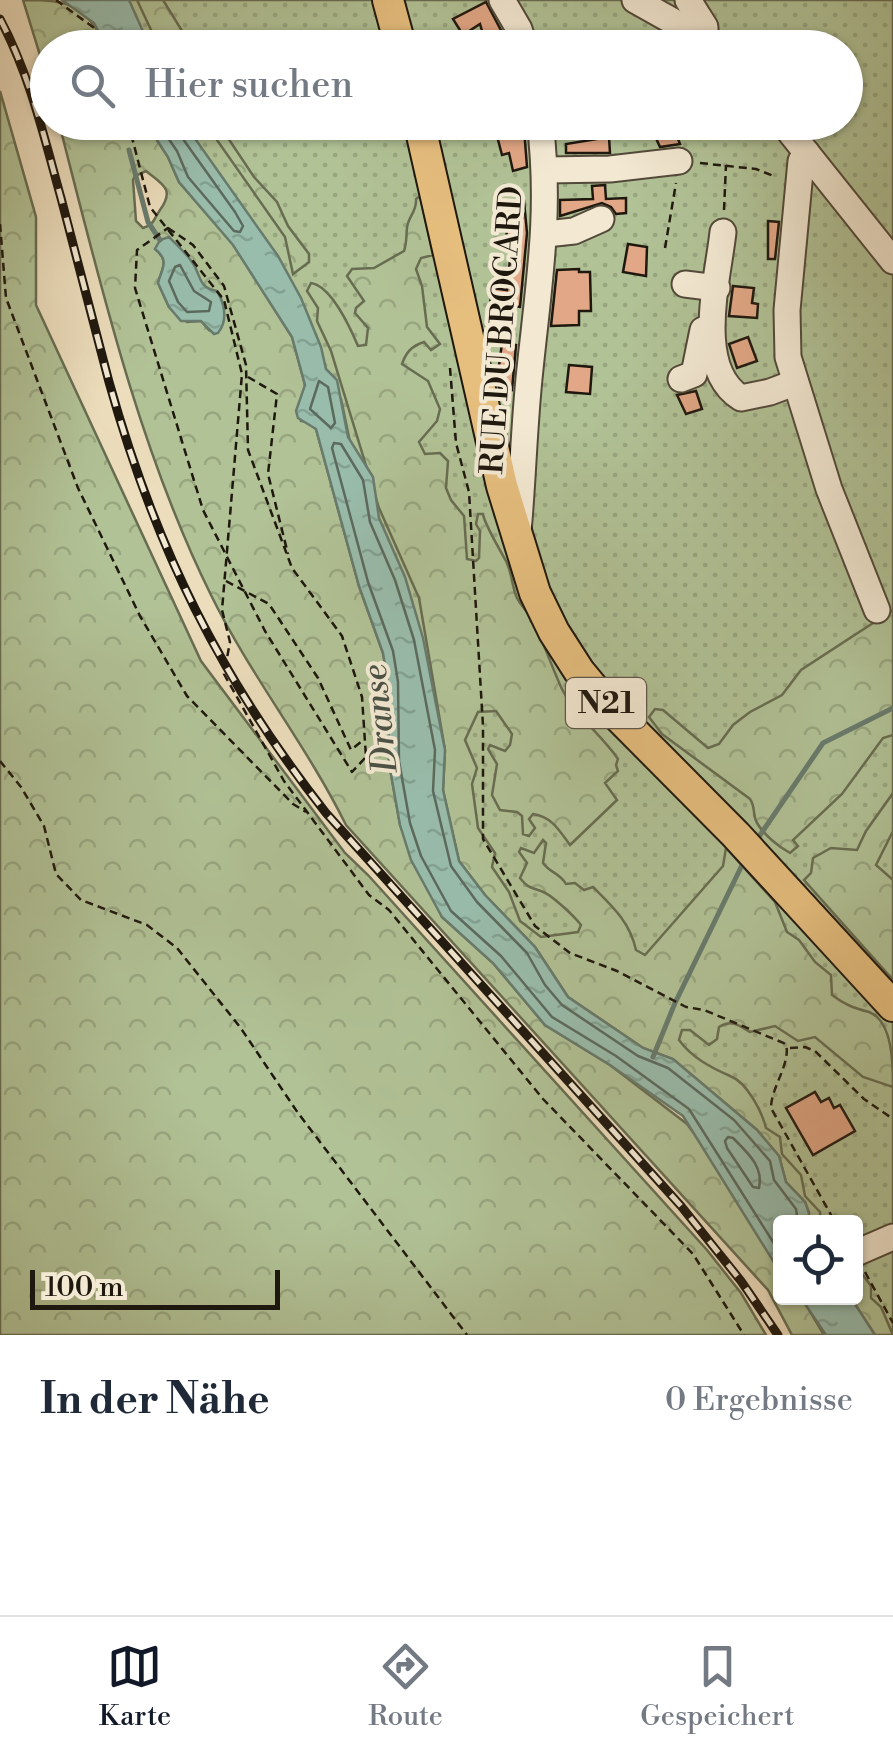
<!DOCTYPE html>
<html lang="de">
<head>
<meta charset="utf-8">
<style>
  body { margin:0; font-family:"Libre Bodoni",serif; background:#f2f2f3; color:#1f2937 }
  .controls { position:absolute; right:30px; bottom:30px; display:grid; overflow:hidden; border-radius:10px; box-shadow:0 2px 8px #0004 }
  .controls button { width:90px; height:90px; display:grid; place-items:center; padding:0; border:0; border-bottom:2px solid #e0e1e3; background:#fff; color:#1f2937; font:50px sans-serif }
  .scale { position:absolute; left:30px; bottom:25px; width:250px; box-sizing:border-box; padding-left:10px; border:5px solid #1f180f; border-top:0; font-size:28px; line-height:35px; white-space:nowrap; color:#1f180f; -webkit-text-stroke:8px #f3e9d3; paint-order:stroke }
  .list { margin:0; padding:0; list-style:none }
  h2 { display:flex; justify-content:space-between; align-items:center; height:130px; margin:0; padding:0 40px; font-size:42px }
  h2 small { font-size:32px; font-weight:400; color:#747a83 }
  .icon { flex:none; width:55px; height:55px; fill:none; stroke:currentColor; stroke-width:2; stroke-linecap:round; stroke-linejoin:round }
  .map { position:relative; flex:none; width:893px; height:1335px; overflow:hidden }
  .search { position:absolute; background:#fff; box-shadow:0 2px 8px #0004; left:30px; right:30px; top:30px; height:110px; display:flex; align-items:center; gap:25px; box-sizing:border-box; padding:0 35px; border-radius:55px; color:#747a83; font-size:38px }
  .sheet { height:280px; background:#fff }
  nav { display:flex; justify-content:space-around; align-items:center; box-sizing:border-box; height:140px; border-top:2px solid #e0e1e3; background:#fff; font-size:28px; color:#747a83 }
  nav a { display:grid; justify-items:center; gap:5px }
  nav .on { color:#111827 }
  .map>svg:first-child { display:block }
</style>
</head>
<body>
<div class="map">
<svg width="893" height="1335" viewBox="0 0 893 1335">
  <defs>
    <pattern id="grass-dots" width="8" height="8" patternUnits="userSpaceOnUse" patternTransform="scale(2.5)"><rect width="8" height="8" fill="#b1c296"/><path d="M2 2h.1M6 6h.1" fill="none" stroke="#98a680" stroke-width="1.8" stroke-linecap="round"/></pattern>
    <pattern id="forest-crowns" width="20" height="18" patternUnits="userSpaceOnUse" patternTransform="scale(2.5)"><rect width="20" height="18" fill="#b1c296"/><path d="M2 6a3 3 0 1 1 6 0M12 15a3 3 0 1 1 6 0" fill="none" stroke="#98a680"/></pattern>
    <pattern id="water-ripples" width="26" height="14" patternUnits="userSpaceOnUse" patternTransform="scale(2.5)"><rect width="26" height="14" fill="#99bdac"/><path d="M2 4q2-2 4 0t4 0M15 11q2-2 4 0t4 0" fill="none" stroke="#83a293"/></pattern>
  </defs>
  <rect width="100%" height="100%" fill="#ecddbc"/>
  <filter id="stains"><feTurbulence type="fractalNoise" baseFrequency=".002" numOctaves="4"/><feColorMatrix values="0 0 0 0 .2 0 0 0 0 .09 0 0 0 0 .02 0 0 0 .5 -.17"/></filter>
  <radialGradient id="worn" r=".72"><stop offset=".6" stop-color="#630" stop-opacity="0"/><stop offset="1" stop-color="#630" stop-opacity=".3"/></radialGradient>
  <!-- grass -->
  <path fill="url(#grass-dots)" stroke="#686d52" stroke-width="2.5" d="M 100,0 L 893,0 L 893,1335 L 846,1335 L 820,1298 L 856,1298 L 856,1222 L 780,1222 L 732,1140 L 471,917 L 418,767 L 341,399 L 162,123 L 846,122 L 846,48 L 124,47 Z"/>
  <!-- forest -->
  <g fill="url(#forest-crowns)" stroke="#686d52" stroke-width="2.5" fill-rule="evenodd">
    <path d="M 23,0 C 71,0 84,4 107,47 L 48,48 L 47,78 Z"/>
    <path d="M 137,0 L 163,0 L 192,47 L 159,47 Z"/>
    <path d="M 0,91 L 36,217 L 36,305 L 201,661 L 345,853 L 368,875 L 707,1250 L 741,1293 L 766,1335 L 0,1335 Z"/>
    <path d="M 59,123 L 146,123 L 168,157 L 179,182 L 233,244 L 292,337 L 305,385 L 301,421 L 309,422 L 316,429 L 359,586 L 383,653 L 388,682 L 389,763 L 400,825 L 442,917 L 493,963 L 545,1025 L 610,1065 L 687,1124 L 730,1182 L 780,1263 L 780,1298 L 802,1298 L 824,1335 L 792,1335 L 768,1290 L 346,825 C 307,746 250,675 211,595 C 139,450 99,279 59,123 ZM 146,171 C 163,185 175,189 160,210 C 153,220 155,224 143,228 L 136,221 L 133,180 L 135,176 ZM 155,249 L 196,270 L 201,284 L 221,298 L 222,305 L 209,330 L 201,321 L 187,322 L 169,307 L 158,283 C 162,268 170,261 155,249 Z"/>
    <path d="M 205,123 L 218,123 L 254,177 L 277,202 L 288,226 L 309,254 L 309,262 L 293,274 L 285,237 Z"/>
    <path d="M 420,196 L 433,255 L 421,258 L 416,269 L 422,286 L 427,327 L 440,344 L 431,350 L 424,342 C 412,346 406,352 402,364 L 428,381 L 440,409 L 437,421 L 419,442 L 425,454 L 440,453 L 448,461 L 446,488 L 451,500 L 464,516 L 467,559 L 476,561 L 479,558 L 480,531 L 476,524 L 478,514 L 483,514 C 484,523 501,552 506,561 C 512,573 512,587 517,598 C 521,606 527,611 531,618 C 543,640 551,665 561,687 C 574,715 601,734 618,759 L 616,765 L 618,771 L 605,783 L 617,800 L 570,845 C 559,830 552,817 533,814 L 529,819 L 535,828 L 529,836 L 523,834 L 522,816 L 517,812 L 500,810 L 492,795 L 497,764 L 488,749 L 490,745 L 505,751 L 510,745 L 512,734 L 496,711 L 478,712 L 465,740 L 477,768 L 472,784 L 478,828 L 495,853 L 492,867 L 509,892 L 520,921 L 541,937 L 578,932 L 581,925 C 574,916 551,894 541,891 C 530,887 528,888 520,878 L 527,863 L 519,852 L 521,848 L 534,853 L 543,840 L 546,843 L 543,863 C 550,873 560,873 566,884 L 575,883 L 584,890 L 593,887 C 612,906 630,922 636,950 L 645,955 L 723,866 L 726,848 L 775,902 L 787,932 L 799,940 L 815,962 L 831,975 L 832,995 C 845,1005 854,1008 869,1012 C 893,1021 893,1065 893,1087 L 863,1077 L 815,1037 L 798,1041 L 775,1026 L 750,1032 C 739,1025 731,1019 719,1027 L 717,1039 L 709,1045 L 690,1030 L 682,1030 L 679,1040 C 692,1058 712,1068 730,1076 C 747,1082 762,1112 766,1128 L 780,1137 L 782,1154 L 801,1175 L 805,1196 L 820,1212 L 821,1222 L 808,1222 L 809,1213 L 805,1202 L 786,1182 L 779,1156 L 757,1130 L 673,1059 L 643,1048 L 568,997 L 535,947 L 485,895 L 459,861 L 443,790 L 445,750 L 419,598 L 379,508 L 331,351 L 317,321 L 318,308 L 307,291 L 311,283 C 331,286 350,327 358,346 L 366,345 L 368,328 L 355,313 L 356,308 L 364,301 L 347,276 L 352,269 L 374,268 L 404,251 C 407,242 406,237 407,228 C 408,216 417,212 416,199 Z"/>
    <path d="M 893,610 L 893,735 L 883,738 L 842,794 L 793,840 L 798,846 L 790,853 C 779,847 764,835 757,823 C 752,814 756,808 750,799 L 662,734 L 649,717 L 655,709 L 663,710 L 708,748 L 719,744 L 733,725 L 750,712 L 782,695 L 801,670 Z"/>
    <path d="M 893,793 L 893,831 L 876,865 L 893,880 L 893,980 L 804,880 L 811,873 L 813,858 L 831,848 L 857,850 L 866,831 Z"/>
    <path d="M 856,1275 L 863,1275 L 871,1286 L 871,1298 L 881,1307 L 893,1335 L 875,1335 L 851,1298 L 856,1298 Z"/>
  </g>
  <!-- water -->
  <g fill="url(#water-ripples)" stroke="#687b6d" stroke-width="2.5">
    <path d="M 62,0 L 129,0 L 150,47 L 107,47 L 94,23 Z"/>
    <path d="M 146,123 L 184,123 L 278,256 L 301,298 L 321,347 L 326,369 L 337,380 L 348,437 L 373,477 L 379,518 L 405,577 L 423,638 L 445,750 L 443,790 L 459,861 L 485,895 L 535,947 L 568,997 L 643,1048 L 673,1059 L 757,1130 L 779,1156 L 786,1182 L 805,1202 L 809,1213 L 808,1222 L 780,1222 L 780,1272 L 683,1116 L 610,1065 L 545,1025 L 493,963 L 442,917 L 411,860 L 400,825 L 389,763 L 388,682 L 383,653 L 359,586 L 316,429 L 298,418 L 296,411 L 305,385 L 292,337 L 233,245 L 179,182 L 168,157 Z"/>
    <path d="M 169,237 C 177,245 186,253 192,262 C 202,276 197,287 217,291 C 225,305 228,320 218,333 L 214,334 L 201,321 L 181,321 L 169,307 L 158,283 C 162,268 170,261 155,249 L 160,240 Z"/>
    <path d="M 801,1298 L 851,1298 L 875,1335 L 826,1335 Z"/>
  </g>
  <g fill="none" stroke-linecap="round" stroke-linejoin="round">
    <!-- shore -->
    <g stroke="#5c6a5e" stroke-width="2.5">
      <path d="M 157,122 L 177,151 L 188,177 L 234,231 L 240,232 L 243,226 L 235,212 L 178,132 L 176,122"/>
      <path d="M 180,265 L 194,291 L 211,302 L 209,311 L 187,312 L 178,302 L 169,281 L 175,267 Z"/>
      <path d="M 319,381 L 328,387 L 335,423 L 331,428 L 310,409 Z"/>
      <path d="M 728,1137 L 733,1138 C 748,1153 764,1167 759,1188 L 753,1187 L 727,1148 L 725,1141 Z"/>
      <path d="M 780,1253 L 689,1109 L 616,1056 L 552,1017 L 501,956 L 451,911 L 421,856 L 410,823 L 399,761 L 398,682 L 393,651 L 368,582 L 332,448 L 334,443 L 341,444 L 363,480 L 370,522 L 395,580 L 414,640 L 435,750 L 433,791 L 451,866 L 477,902 L 527,953 L 545,985 L 562,1005 L 638,1056 L 668,1068 L 734,1120 L 770,1161 L 774,1180 L 796,1209 L 798,1222"/>
    </g>
    <!-- stream -->
    <g stroke="#687b6d" stroke-width="5">
      <path d="M 129,150 L 148,222 L 160,240"/>
      <path d="M 756,841 L 823,743 L 893,708"/>
      <path d="M 653,1057 L 675,1003 L 745,859"/>
    </g>
  </g>
  <!-- building -->
  <g fill="#e2a786" stroke="#1f180f" stroke-width="2.5">
    <path d="M 486,2 L 504,36 L 508,48 L 487,48 L 480,24 L 463,35 L 453,19 Z"/>
    <path d="M 643,122 L 687,122 L 687,123 L 674,128 L 680,144 L 660,147 L 655,136 L 649,138 Z"/>
    <path d="M 524,129 L 527,167 L 513,171 L 509,153 L 502,155 L 497,136 Z"/>
    <path d="M 609,137 L 610,153 L 566,153 L 566,144 Z"/>
    <path d="M 605,185 L 606,199 L 626,198 L 626,213 L 616,214 L 611,207 L 602,203 L 560,216 L 560,200 L 593,199 L 592,186 Z"/>
    <path d="M 524,201 L 527,233 L 520,307 L 490,304 L 492,288 L 507,290 L 511,249 L 508,249 L 504,203 Z"/>
    <path d="M 768,221 L 779,222 L 775,259 L 768,259 Z"/>
    <path d="M 628,244 L 647,247 L 646,276 L 623,272 Z"/>
    <path d="M 579,269 L 579,272 L 590,272 L 591,311 L 579,311 L 579,325 L 551,326 L 557,270 Z"/>
    <path d="M 733,286 L 754,288 L 752,303 L 758,304 L 757,318 L 729,316 Z"/>
    <path d="M 748,337 L 757,361 L 737,368 L 729,344 Z"/>
    <path d="M 502,343 L 516,345 L 512,390 L 499,388 L 497,381 Z"/>
    <path d="M 569,365 L 592,367 L 590,394 L 566,392 Z"/>
    <path d="M 696,391 L 702,409 L 686,414 L 677,395 Z"/>
    <path d="M 815,1092 L 821,1102 L 829,1098 L 834,1108 L 840,1105 L 855,1131 L 813,1155 L 786,1108 Z"/>
  </g>
  <g fill="none" stroke-linecap="round" stroke-linejoin="round">
    <defs>
      <g id="minor">
        <path d="M 502,0 L 519,29 L 525,48"/>
        <path d="M 635,0 L 676,23 L 710,48"/>
        <path d="M 688,0 L 705,27 L 705,43"/>
        <path d="M 782,122 L 893,261"/>
        <path d="M 806,152 L 801,161 L 787,310 L 788,357 L 829,489 L 877,610"/>
        <path d="M 545,170 L 610,169 L 679,161"/>
        <path d="M 723,232 C 718,279 693,368 741,398 L 770,392 L 794,383"/>
        <path d="M 546,234 L 574,231 L 601,219"/>
        <path d="M 685,284 L 717,288"/>
        <path d="M 681,379 L 694,374 L 703,330"/>
        <path d="M 518,532 C 523,478 524,423 530,369 C 539,282 551,211 540,122"/>
        <path d="M 856,1253 L 893,1237"/>
      </g>
      <g id="major">
        <path d="M 388,0 L 401,48"/>
        <path d="M 419,122 L 502,486 L 535,593 L 554,632 L 579,671 L 608,706 L 736,835 L 893,1006"/>
      </g>
    </defs>
    <!-- minor casing -->
    <use href="#minor" stroke="#52493a" stroke-width="29"/>
    <!-- major casing -->
    <use href="#major" stroke="#1f180f" stroke-width="34"/>
    <!-- path -->
    <g stroke="#1f180f" stroke-width="2.5" stroke-dasharray="8 5" stroke-linecap="butt">
      <path d="M 56,0 L 105,36 L 108,48"/>
      <path d="M 128,122 L 150,207 L 224,300 L 242,374 L 222,610 L 230,642 L 224,674 L 284,781 L 369,895 L 389,910 L 543,1099 L 693,1254 L 744,1335"/>
      <path d="M 700,163 L 756,169 L 776,177"/>
      <path d="M 724,210 L 726,165"/>
      <path d="M 0,224 L 6,298 L 78,488 L 140,616 L 187,696 L 293,804 L 306,812"/>
      <path d="M 168,228 L 193,245 L 224,286 L 246,365 L 248,450 L 292,568 L 342,636 L 362,697 L 366,757 L 352,772 L 265,631 L 203,510 L 135,288 L 137,250 Z"/>
      <path d="M 665,248 L 676,183"/>
      <path d="M 450,368 L 456,443 L 469,492 L 483,726 L 483,839 L 535,926 L 570,953 L 617,971 L 686,1007 L 704,1010 L 786,1044 C 791,1064 771,1087 771,1108 L 835,1222"/>
      <path d="M 248,377 L 277,394 L 268,474 L 288,554"/>
      <path d="M 226,581 L 269,604 L 318,678 L 351,750 L 362,741"/>
      <path d="M 0,761 L 21,787 L 44,826 L 56,874 L 81,900 L 147,925 L 177,948 L 240,1027 L 298,1113 L 467,1335"/>
      <path d="M 790,1048 L 805,1047 L 815,1051 L 864,1099 L 893,1119"/>
      <path d="M 865,1272 L 893,1323"/>
    </g>
    <!-- minor -->
    <use href="#minor" stroke="#f3e9d3" stroke-width="25"/>
    <!-- major -->
    <use href="#major" stroke="#e6be7e" stroke-width="30"/>
    <defs>
      <path id="rail" d="M 0,19 C 30,75 44,137 61,198 C 77,259 93,321 109,382 C 155,547 220,678 326,813 L 681,1206 L 741,1281 L 778,1335"/>
    </defs>
    <!-- rail casing -->
    <use href="#rail" stroke="#1f180f" stroke-width="9"/>
    <!-- rail -->
    <use href="#rail" stroke="#f3e9d3" stroke-width="5" stroke-dasharray="15" stroke-linecap="butt"/>
  </g>
  <g text-anchor="middle" stroke-width="8" stroke-linejoin="round" paint-order="stroke">
    <!-- shield labels -->
    <rect fill="#f3e9d3" stroke="#5f574a" stroke-width="2.5" x="566" y="678" width="80" height="50" rx="8"/>
    <g font-size="30" font-weight="bold" fill="#1f180f">
      <text x="606" y="713">N21</text>
    </g>
    <!-- street labels -->
    <g font-size="32" fill="#1f180f" stroke="#f3e9d3">
      <text transform="translate(501 330) rotate(-86)" y="11">RUE DU BROCARD</text>
    </g>
    <!-- water labels -->
    <g font-size="35" font-style="italic" fill="#4a5246" stroke="#f3e9d3">
      <text transform="translate(379 719) rotate(-96)" y="12">Dranse</text>
    </g>
  </g>
  <rect width="100%" height="100%" filter="url(#stains)"/>
  <rect width="100%" height="100%" fill="url(#worn)"/>
</svg>
<div class="controls">
<button><svg class="icon" aria-label="locate" viewBox="0 0 24 24"><circle cx="12" cy="12" r="6"/><path d="M12 2v4M12 18v4M2 12h4M18 12h4"/></svg></button>
</div>
<div class="scale">100 m</div>
<div class="search"><svg class="icon" aria-label="search" viewBox="0 0 24 24"><circle cx="10" cy="10" r="6"/><path d="M15 15l6 6"/></svg>Hier suchen</div>
</div>
<section class="sheet">
<h2>In der Nähe<small>0 Ergebnisse</small></h2>
<ul class="list">
</ul>
</section>
<nav>
<a class="on"><svg class="icon" aria-label="map" viewBox="0 0 24 24"><path d="M3 6l6-2 6 2 6-2v14l-6 2-6-2-6 2zM9 4v14M15 6v14"/></svg>Karte</a>
<a><svg class="icon" aria-label="directions" viewBox="0 0 24 24"><path d="M12 3l9 9-9 9-9-9zM9 14v-3h6M13 9l2 2-2 2"/></svg>Route</a>
<a><svg class="icon" aria-label="saved" viewBox="0 0 24 24"><path d="M7 4h10v16l-5-4-5 4z"/></svg>Gespeichert</a>
</nav>
</body>
</html>
